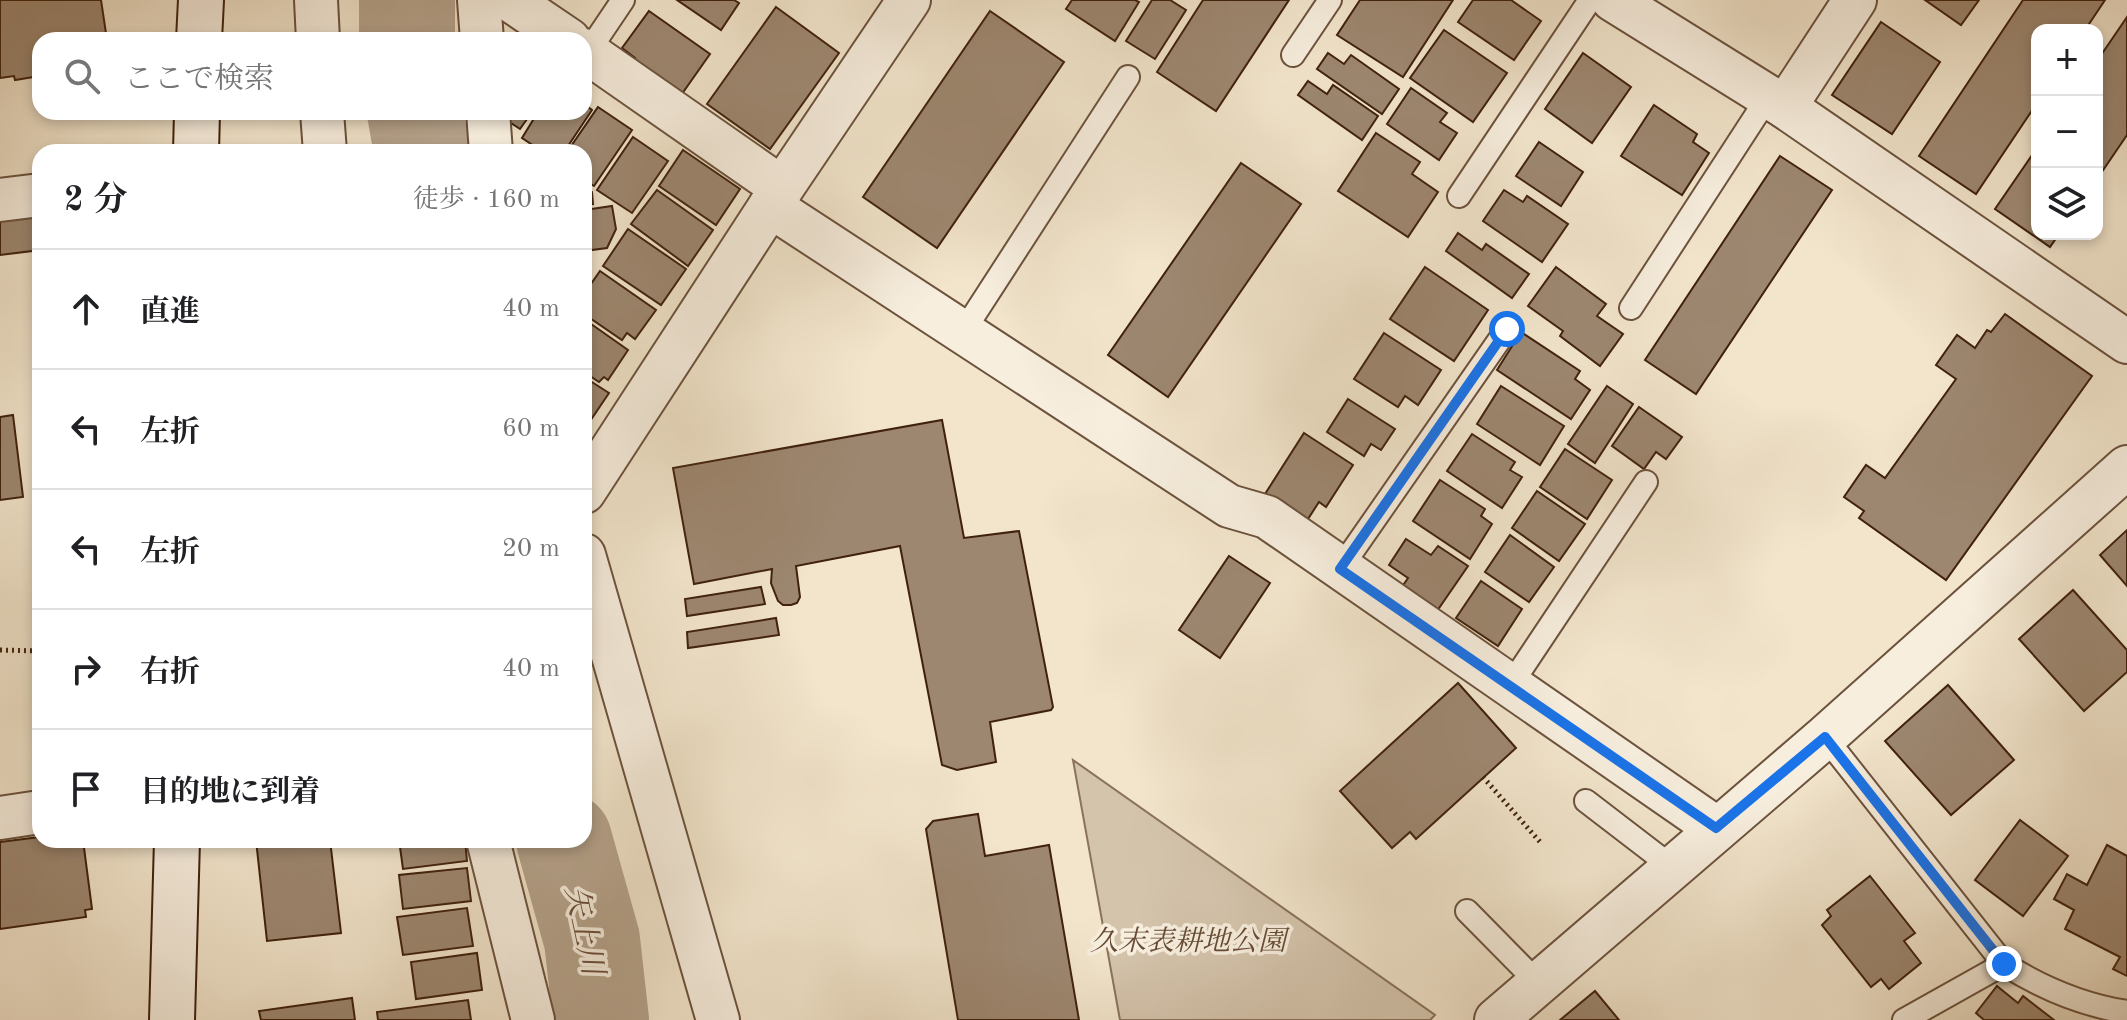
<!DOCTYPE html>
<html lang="ja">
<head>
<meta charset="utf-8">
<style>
  body { margin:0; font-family:"Old Standard TT","Noto Serif JP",serif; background:#f2f2f2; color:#202124 }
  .controls { position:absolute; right:24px; top:24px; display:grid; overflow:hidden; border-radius:16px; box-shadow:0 4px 12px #0003 }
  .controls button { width:72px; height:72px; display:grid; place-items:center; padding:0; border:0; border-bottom:2px solid #e0e0e0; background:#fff; color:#202124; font:40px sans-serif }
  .stop { position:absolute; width:24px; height:24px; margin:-18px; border:6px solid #1a73e8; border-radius:50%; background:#fff }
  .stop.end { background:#1a73e8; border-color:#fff; box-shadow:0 2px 8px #0008 }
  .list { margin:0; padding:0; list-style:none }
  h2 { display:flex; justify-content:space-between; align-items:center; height:104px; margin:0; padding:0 32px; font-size:34px }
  h2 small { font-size:26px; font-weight:400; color:#757577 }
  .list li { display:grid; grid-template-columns:52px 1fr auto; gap:24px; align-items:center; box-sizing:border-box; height:120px; padding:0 32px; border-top:2px solid #e0e0e0 }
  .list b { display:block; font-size:30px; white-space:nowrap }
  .list em { font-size:26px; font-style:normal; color:#757577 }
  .icon { flex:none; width:44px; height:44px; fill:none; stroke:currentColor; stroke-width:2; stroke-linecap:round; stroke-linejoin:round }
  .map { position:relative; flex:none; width:2127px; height:1020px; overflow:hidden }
  .search { position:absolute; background:#fff; box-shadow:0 4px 12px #0003; left:32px; top:32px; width:560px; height:88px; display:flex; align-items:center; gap:20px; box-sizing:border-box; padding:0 28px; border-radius:24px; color:#757577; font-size:30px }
  .panel { position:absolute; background:#fff; box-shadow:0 4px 12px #0003; left:32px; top:144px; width:560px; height:704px; border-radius:24px }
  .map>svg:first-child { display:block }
</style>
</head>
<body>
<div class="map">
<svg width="2127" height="1020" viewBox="0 0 2127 1020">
  <rect width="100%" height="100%" fill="#f2e5cc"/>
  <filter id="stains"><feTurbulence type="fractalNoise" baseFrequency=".0025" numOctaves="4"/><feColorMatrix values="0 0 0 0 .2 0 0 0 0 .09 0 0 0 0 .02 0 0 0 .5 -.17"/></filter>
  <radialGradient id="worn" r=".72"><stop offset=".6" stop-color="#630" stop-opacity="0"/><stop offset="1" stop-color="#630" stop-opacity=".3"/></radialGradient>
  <!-- green -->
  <path fill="#d4c4ac" stroke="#8a725c" stroke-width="2" d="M 1073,760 L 1435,1015 L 1430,1020 L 1120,1020 Z"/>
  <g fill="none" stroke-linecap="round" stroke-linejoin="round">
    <!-- river -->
    <g stroke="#b5a28b" stroke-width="96">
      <path d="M 407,0 L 407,40"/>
      <path d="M 415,112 L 422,152"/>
      <path d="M 564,840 L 592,940 L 601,1020"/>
    </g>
  </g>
  <!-- building -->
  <g fill="#9d8770" stroke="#40210d" stroke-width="2">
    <path d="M 0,0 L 101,0 L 107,40 L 40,40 L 40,76 L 15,80 L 14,76 L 0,78 Z"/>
    <path d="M 677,0 L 734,0 L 739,3 L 721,30 Z"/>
    <path d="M 1072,0 L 1135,0 L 1139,2 L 1115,41 L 1066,9 Z"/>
    <path d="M 1152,0 L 1170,0 L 1186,10 L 1155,59 L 1126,41 Z"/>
    <path d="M 1203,0 L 1289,0 L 1216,111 L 1157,72 Z"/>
    <path d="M 1360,0 L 1453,0 L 1403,77 L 1337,35 Z"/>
    <path d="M 1473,0 L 1511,0 L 1541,21 L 1514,60 L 1458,22 Z"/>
    <path d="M 1925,0 L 1979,0 L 1961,25 Z"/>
    <path d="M 2023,0 L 2105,0 L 2085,30 L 2037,30 L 2037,103 L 1976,194 L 1919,156 Z"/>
    <path d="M 776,7 L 839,53 L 770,149 L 707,104 Z"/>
    <path d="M 649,11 L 710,54 L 679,98 L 631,64 L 635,58 L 622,48 Z"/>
    <path d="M 990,11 L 1064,62 L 937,248 L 863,197 Z"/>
    <path d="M 2127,17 L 2127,135 L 2097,179 L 2097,61 Z"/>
    <path d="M 1881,22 L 1940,62 L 1892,134 L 1832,95 Z"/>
    <path d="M 1444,30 L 1507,73 L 1473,122 L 1410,78 Z"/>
    <path d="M 1328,53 L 1344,64 L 1351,55 L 1399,89 L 1382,114 L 1317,69 Z"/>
    <path d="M 1583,53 L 1631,87 L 1592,143 L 1545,109 Z"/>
    <path d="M 1308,81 L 1327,94 L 1333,85 L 1378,116 L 1362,140 L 1298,95 Z"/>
    <path d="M 1411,88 L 1447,113 L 1440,122 L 1457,133 L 1439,160 L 1387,124 Z"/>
    <path d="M 584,104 L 592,110 L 564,152 L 543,152 L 522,138 L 538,112 L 584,112 Z"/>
    <path d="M 1654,105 L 1697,134 L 1693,142 L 1709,153 L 1682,195 L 1621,156 Z"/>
    <path d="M 598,107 L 632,130 L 594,186 L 584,180 L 584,152 L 567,152 Z"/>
    <path d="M 507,112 L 532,112 L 520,129 L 508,121 Z"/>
    <path d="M 1376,133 L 1420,162 L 1412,174 L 1438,192 L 1408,237 L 1338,191 Z"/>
    <path d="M 633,137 L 668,161 L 632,213 L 597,190 Z"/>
    <path d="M 1539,142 L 1583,172 L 1561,206 L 1516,176 Z"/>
    <path d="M 2037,148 L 2037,234 L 2059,234 L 2050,247 L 1995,209 Z"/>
    <path d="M 683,150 L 740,189 L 716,225 L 659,186 Z"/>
    <path d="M 1780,156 L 1832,190 L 1696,394 L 1645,360 Z"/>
    <path d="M 1241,163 L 1301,204 L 1168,397 L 1108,355 Z"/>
    <path d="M 584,187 L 592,192 L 593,204 L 584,205 Z"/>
    <path d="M 657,190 L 713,230 L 688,266 L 631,224 Z"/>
    <path d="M 1504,190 L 1523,202 L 1527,196 L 1568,224 L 1542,262 L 1483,221 Z"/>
    <path d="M 612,206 L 616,229 L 607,248 L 584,251 L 584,210 Z"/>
    <path d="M 40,214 L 40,250 L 0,255 L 0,219 Z"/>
    <path d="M 628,229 L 686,269 L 661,305 L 603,266 Z"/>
    <path d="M 1458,233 L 1482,250 L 1486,244 L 1529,274 L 1512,298 L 1446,251 Z"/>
    <path d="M 1425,267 L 1488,310 L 1454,361 L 1390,319 Z"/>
    <path d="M 1556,267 L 1606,304 L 1597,316 L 1623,334 L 1600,366 L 1560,336 L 1563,331 L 1528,306 Z"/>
    <path d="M 600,271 L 656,310 L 635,339 L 627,333 L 622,340 L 584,314 L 584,294 Z"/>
    <path d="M 2005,314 L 2092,376 L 1946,580 L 1859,518 L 1864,511 L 1844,497 L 1866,465 L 1885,478 L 1956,379 L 1936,365 L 1957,335 L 1975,348 L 1987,330 L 1991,332 Z"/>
    <path d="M 584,319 L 628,350 L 608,380 L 604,377 L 599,382 L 584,372 Z"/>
    <path d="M 1521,332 L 1580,371 L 1575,379 L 1590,390 L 1571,419 L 1497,370 Z"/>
    <path d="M 1384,333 L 1441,370 L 1418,405 L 1405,396 L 1398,407 L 1354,379 Z"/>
    <path d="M 584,377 L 609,393 L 584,430 Z"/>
    <path d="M 1501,386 L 1564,426 L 1540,465 L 1477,424 Z"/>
    <path d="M 1607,386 L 1633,404 L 1595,463 L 1568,444 Z"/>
    <path d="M 1348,399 L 1395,429 L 1381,450 L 1371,444 L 1364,456 L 1327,432 Z"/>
    <path d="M 1639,407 L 1682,437 L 1666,459 L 1656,452 L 1644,469 L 1612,446 Z"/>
    <path d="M 13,415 L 23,497 L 0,500 L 0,417 Z"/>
    <path d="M 942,420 L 964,538 L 1019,531 L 1053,707 L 1051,710 L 990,722 L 996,762 L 957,770 L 942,765 L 900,546 L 796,566 L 800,597 L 797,603 L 791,605 L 783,605 L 778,601 L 771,583 L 772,569 L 694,584 L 673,468 Z"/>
    <path d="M 1304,433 L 1353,465 L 1326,507 L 1319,502 L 1306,522 L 1265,494 Z"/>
    <path d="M 1472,434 L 1515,462 L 1510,470 L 1522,477 L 1502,508 L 1447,471 Z"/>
    <path d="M 1565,449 L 1612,480 L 1587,519 L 1540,487 Z"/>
    <path d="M 1440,480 L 1485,509 L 1481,516 L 1492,524 L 1470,559 L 1413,521 Z"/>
    <path d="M 1537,491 L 1585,524 L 1559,561 L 1512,528 Z"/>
    <path d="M 2127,530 L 2127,586 L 2100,555 Z"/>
    <path d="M 1510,535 L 1554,567 L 1529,602 L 1485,572 Z"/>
    <path d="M 1406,539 L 1431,555 L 1438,546 L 1468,566 L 1437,611 L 1402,587 L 1408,578 L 1389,565 Z"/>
    <path d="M 1229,556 L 1270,583 L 1220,658 L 1179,630 Z"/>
    <path d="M 1481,581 L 1522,609 L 1498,646 L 1456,618 Z"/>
    <path d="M 761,587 L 765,604 L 687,616 L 685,599 Z"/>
    <path d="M 2073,590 L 2127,650 L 2127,672 L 2084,711 L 2019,639 Z"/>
    <path d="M 776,618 L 779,635 L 688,648 L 687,632 Z"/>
    <path d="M 1458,683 L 1516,748 L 1416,839 L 1410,832 L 1392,848 L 1340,791 Z"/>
    <path d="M 1948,685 L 2014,760 L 1951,815 L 1885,741 Z"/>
    <path d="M 978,814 L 985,856 L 1049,845 L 1079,1020 L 958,1020 L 926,829 L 933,821 Z"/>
    <path d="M 2020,820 L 2068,856 L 2023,916 L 1975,880 Z"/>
    <path d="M 40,837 L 40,840 L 83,840 L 92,909 L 85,910 L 86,917 L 0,929 L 0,842 Z"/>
    <path d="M 256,840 L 330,840 L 341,933 L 267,941 Z"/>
    <path d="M 399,840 L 465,840 L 467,861 L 403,869 Z"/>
    <path d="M 2107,845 L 2127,856 L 2127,976 L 2113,969 L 2120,957 L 2065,929 L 2074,910 L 2054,899 L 2067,874 L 2087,885 Z"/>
    <path d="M 467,868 L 471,901 L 403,909 L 399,875 Z"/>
    <path d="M 1870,876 L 1915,933 L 1904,941 L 1921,963 L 1889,989 L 1881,979 L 1871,987 L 1822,925 L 1831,916 L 1827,910 Z"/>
    <path d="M 467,908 L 473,946 L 403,955 L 397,917 Z"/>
    <path d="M 477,953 L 482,990 L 416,999 L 411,962 Z"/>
    <path d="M 1997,986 L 2018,1003 L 2023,996 L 2054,1020 L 1984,1020 L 1976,1013 Z"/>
    <path d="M 1595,991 L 1619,1020 L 1560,1020 Z"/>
    <path d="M 352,998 L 355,1020 L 261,1020 L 259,1011 Z"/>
    <path d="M 468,1000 L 471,1020 L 378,1020 L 377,1012 Z"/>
  </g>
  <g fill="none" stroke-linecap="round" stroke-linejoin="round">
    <defs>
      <g id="lane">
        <path d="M 588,52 L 623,0"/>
        <path d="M 1293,55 L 1330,0"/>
        <path d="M 1459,196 L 1590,0"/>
        <path d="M 1631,308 L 1768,97"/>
        <path d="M 963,332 L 1128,77"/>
        <path d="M 1340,569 L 1507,329"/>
        <path d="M 1510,686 L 1646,482"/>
        <path d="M 1825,737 L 2004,964"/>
        <path d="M 1586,801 L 1672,867"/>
        <path d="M 1467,911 L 1538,983"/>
        <path d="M 1904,1020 L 2004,964 C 2042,988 2082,1005 2127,1012"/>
      </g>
      <g id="street">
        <path d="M 316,0 L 318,40"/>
        <path d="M 479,0 L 482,40"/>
        <path d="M 510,0 L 569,40"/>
        <path d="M 1613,0 L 1785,107 L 2127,342"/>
        <path d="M 584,50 L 782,188"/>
        <path d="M 1785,107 L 1855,0"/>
        <path d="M 322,112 L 325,152"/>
        <path d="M 488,112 L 491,152"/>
        <path d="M 0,200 L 40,195"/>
        <path d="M 770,206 L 1229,506 L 1267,517 L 1716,828"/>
        <path d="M 584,492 L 770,206 L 909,0"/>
        <path d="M 584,555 L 718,1020"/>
        <path d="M 0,818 L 40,812"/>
        <path d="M 488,840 L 533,1020"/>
        <path d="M 1496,1020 L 1825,737 L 2127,467"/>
      </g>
      <g id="secondary">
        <path d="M 199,40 L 201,0"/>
        <path d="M 196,152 L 197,112"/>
        <path d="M 172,1020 L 177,840"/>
      </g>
    </defs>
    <!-- lane casing -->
    <use href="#lane" stroke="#6c523d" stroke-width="26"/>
    <!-- street casing -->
    <use href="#street" stroke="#6c523d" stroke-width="46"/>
    <!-- secondary casing -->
    <use href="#secondary" stroke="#40210d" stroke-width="48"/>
    <!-- path -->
    <g stroke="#40210d" stroke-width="5" stroke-dasharray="2 4" stroke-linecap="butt">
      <path d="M 0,650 L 40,651"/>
      <path d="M 1483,777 L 1541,843"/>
    </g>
    <!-- lane -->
    <use href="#lane" stroke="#f7eede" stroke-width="22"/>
    <!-- street -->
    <use href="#street" stroke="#f7eede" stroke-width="42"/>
    <!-- secondary -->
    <use href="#secondary" stroke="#f7eede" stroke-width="44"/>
  </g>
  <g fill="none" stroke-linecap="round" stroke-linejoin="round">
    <!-- route -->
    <path stroke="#1a73e8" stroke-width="10" d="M 1507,329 L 1340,569 L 1716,828 L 1825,737 L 2004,964"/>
  </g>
  <g text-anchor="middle" stroke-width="7" stroke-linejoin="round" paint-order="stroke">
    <!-- park labels -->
    <g font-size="28" font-style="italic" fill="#654a35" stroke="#f7eede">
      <text x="1188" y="950">久末表耕地公園</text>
    </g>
    <!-- water labels -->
    <g font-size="30" font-style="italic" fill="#694e39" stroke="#f7eede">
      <text transform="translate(585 930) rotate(78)" y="10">矢上川</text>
    </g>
  </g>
  <rect width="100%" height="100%" filter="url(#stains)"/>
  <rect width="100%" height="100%" fill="url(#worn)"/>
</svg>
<div class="controls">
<button>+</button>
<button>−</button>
<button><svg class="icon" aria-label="layers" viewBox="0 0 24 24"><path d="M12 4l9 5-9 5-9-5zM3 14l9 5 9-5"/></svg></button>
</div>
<div class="stop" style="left:1507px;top:329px"></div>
<div class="stop end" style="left:2004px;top:964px"></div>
<div class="search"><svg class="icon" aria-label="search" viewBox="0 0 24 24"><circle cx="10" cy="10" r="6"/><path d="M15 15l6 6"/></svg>ここで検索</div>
<section class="panel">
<h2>2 分<small>徒歩 · 160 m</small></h2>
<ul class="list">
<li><svg class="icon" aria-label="ahead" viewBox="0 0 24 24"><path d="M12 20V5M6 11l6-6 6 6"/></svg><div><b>直進</b></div><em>40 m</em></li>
<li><svg class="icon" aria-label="left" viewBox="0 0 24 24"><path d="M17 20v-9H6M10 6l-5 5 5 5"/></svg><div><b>左折</b></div><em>60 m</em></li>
<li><svg class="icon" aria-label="left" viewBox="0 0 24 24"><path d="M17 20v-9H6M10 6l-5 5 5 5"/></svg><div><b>左折</b></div><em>20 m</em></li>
<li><svg class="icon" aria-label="right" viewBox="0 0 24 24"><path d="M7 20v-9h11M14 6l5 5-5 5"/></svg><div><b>右折</b></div><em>40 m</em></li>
<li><svg class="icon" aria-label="arrive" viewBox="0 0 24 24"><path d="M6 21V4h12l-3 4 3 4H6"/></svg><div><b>目的地に到着</b></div></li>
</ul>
</section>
</div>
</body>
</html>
